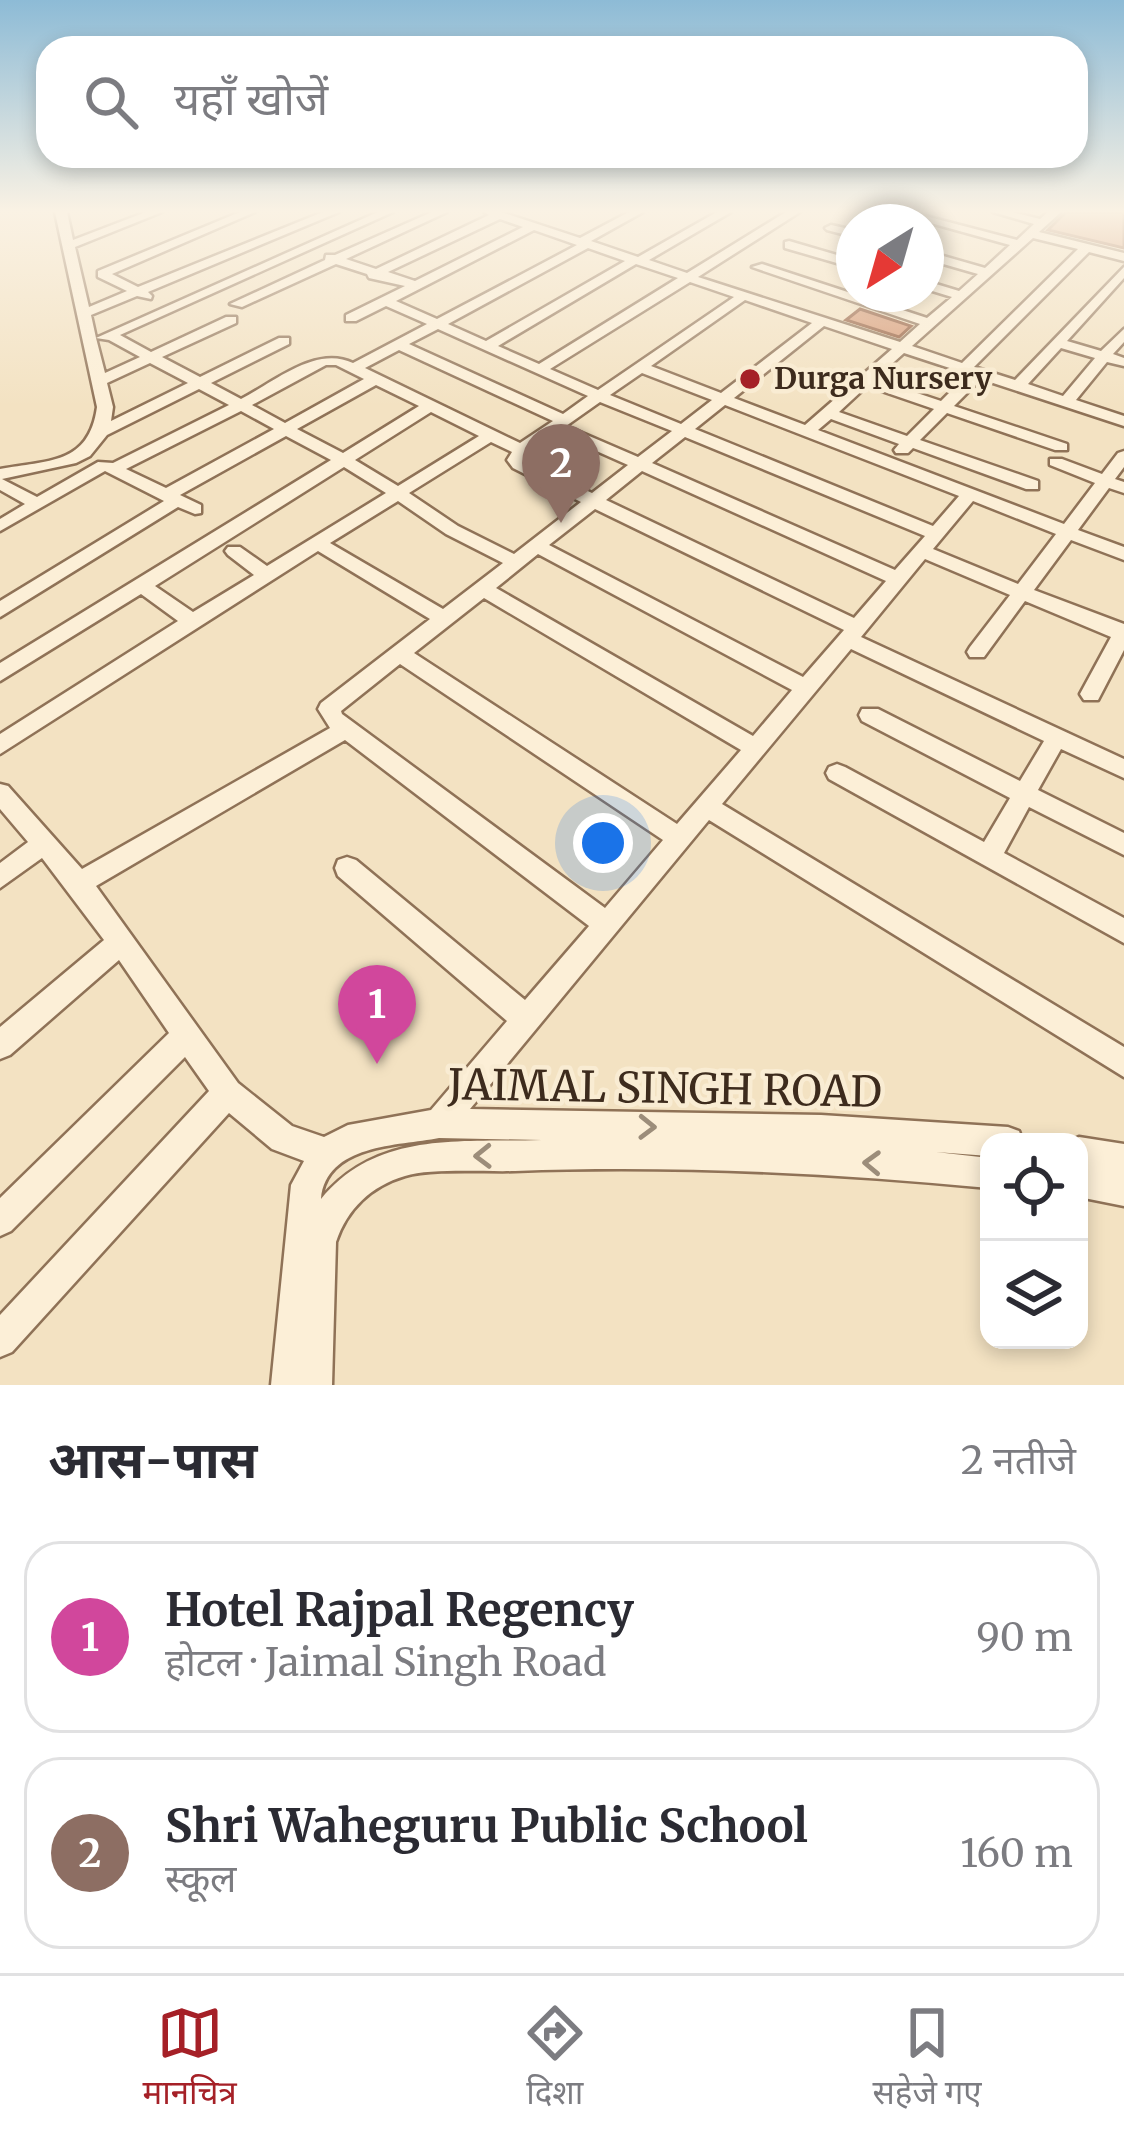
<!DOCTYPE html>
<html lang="hi">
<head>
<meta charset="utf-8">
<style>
  body { margin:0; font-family:Merriweather,"Noto Sans Devanagari",serif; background:#f2f2f3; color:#2b2b33 }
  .controls { position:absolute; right:36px; bottom:36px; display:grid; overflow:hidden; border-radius:24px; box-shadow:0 6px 18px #0003 }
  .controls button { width:108px; height:108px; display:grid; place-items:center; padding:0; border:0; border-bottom:3px solid #e1e1e2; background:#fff; color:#2b2b33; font:60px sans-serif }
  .compass { position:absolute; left:836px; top:204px; width:108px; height:108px; border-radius:50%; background:#fff; box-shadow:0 6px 18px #0003; rotate:217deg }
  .you { position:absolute; left:603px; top:843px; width:42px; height:42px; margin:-30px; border:9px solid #fff; border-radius:50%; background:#1a73e8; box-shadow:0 0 0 18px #1a73e833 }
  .badge { display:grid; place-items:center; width:78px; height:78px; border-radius:50%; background:#a52027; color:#fff; font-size:39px; font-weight:700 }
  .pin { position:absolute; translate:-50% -99px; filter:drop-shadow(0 3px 6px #0008) }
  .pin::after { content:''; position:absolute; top:63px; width:42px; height:36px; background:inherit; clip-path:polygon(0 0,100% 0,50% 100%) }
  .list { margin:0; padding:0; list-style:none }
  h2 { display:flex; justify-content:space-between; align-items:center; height:156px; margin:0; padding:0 48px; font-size:51px }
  h2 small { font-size:39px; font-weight:400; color:#7c7c81 }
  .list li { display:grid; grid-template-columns:78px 1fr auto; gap:36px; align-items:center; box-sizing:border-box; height:192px; margin:0 24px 24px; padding:0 24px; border:3px solid #e1e1e2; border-radius:36px }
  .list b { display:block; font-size:45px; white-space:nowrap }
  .list p { margin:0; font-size:39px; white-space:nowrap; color:#7c7c81 }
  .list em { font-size:39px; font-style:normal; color:#7c7c81 }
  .icon { flex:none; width:66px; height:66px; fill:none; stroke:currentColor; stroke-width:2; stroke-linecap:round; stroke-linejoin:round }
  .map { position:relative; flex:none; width:1124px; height:1385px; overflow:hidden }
  .search { position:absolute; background:#fff; box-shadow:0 6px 18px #0003; left:36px; right:36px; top:36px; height:132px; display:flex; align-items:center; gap:30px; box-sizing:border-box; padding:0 42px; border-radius:36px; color:#7c7c81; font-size:45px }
  .sheet { height:588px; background:#fff }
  nav { display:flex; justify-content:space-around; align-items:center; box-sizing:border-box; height:168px; border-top:3px solid #e1e1e2; background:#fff; font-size:33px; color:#7c7c81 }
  nav a { display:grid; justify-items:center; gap:6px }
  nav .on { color:#a52027 }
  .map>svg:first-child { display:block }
</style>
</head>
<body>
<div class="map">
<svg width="1124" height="1385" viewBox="0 0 1124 1385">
  <rect width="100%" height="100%" fill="#f3e2c2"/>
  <!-- building -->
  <g fill="#d59874" stroke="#91593a" stroke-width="3">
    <path d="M 1066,212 L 1124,212 L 1124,248 L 1048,230 Z"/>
    <path d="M 860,309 L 911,326 L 899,337 L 846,320 Z"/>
  </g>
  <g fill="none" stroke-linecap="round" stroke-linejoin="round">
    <defs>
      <g id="minor">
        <path d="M 55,212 L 67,212 L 73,240 L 146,212 L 162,212 L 75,247 L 89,307 L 127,291 L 98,277 L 98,271 L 240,212 L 255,212 L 112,274 L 138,287 L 323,212 L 339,212 L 148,292 L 152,296 L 151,299 L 137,296 L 91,315 L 96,338 L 378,212 L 393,212 L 120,335 L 151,352 L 226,317 L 236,317 L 236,323 L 162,357 L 200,377 L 279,338 L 289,338 L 289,344 L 211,383 L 241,399 C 274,382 316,345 353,363 L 427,324 L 386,306 L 356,321 L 346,321 L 346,315 L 405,286 L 369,278 L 367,274 L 336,264 L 242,307 L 230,304 L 325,260 L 326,255 L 335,255 L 432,212 L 447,212 L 346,259 L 376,269 L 489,215 L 484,212 L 501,212 L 580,238 L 629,212 L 643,212 L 591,241 L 638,257 L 717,212 L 731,212 L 649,260 L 687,273 L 786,212 L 800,212 L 698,277 L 900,342 L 920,324 L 752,267 L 762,264 L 927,318 L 952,297 L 926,289 L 926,281 L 959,291 L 978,274 L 926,259 L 926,251 L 985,268 L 1010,245 L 891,212 L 910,212 L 1017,240 L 1034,224 L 993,212 L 1012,212 L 1040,219 L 1048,212 L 1061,212 L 1039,232 L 1124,253 L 1124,261 L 1089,252 L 974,367 L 1015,380 L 1124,267 L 1124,278 L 1067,341 L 1101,351 L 1124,329 L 1124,342 L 1113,354 L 1124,358 L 1124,366 L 1107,362 L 1076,400 L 1124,416 L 1124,426 L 981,379 L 954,406 L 1067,444 L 1067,450 L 1055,450 L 947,413 L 920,440 L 1038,481 L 1038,489 L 1026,489 L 913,448 L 908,453 L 896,453 L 894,450 L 899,444 L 831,419 L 818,430 L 1064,524 L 1095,483 L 1050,465 L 1050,459 L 1062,459 L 1102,474 L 1118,453 L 1124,451 L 1124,467 L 1115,479 L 1124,482 L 1124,493 L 1109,488 L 1078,530 L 1124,547 L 1124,560 L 1071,540 L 1034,590 L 1124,624 L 1124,650 L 1098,700 L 1084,700 L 1080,694 L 1111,637 L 1025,601 L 984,657 L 970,657 L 967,652 L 970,647 L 1010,595 L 925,559 L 861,637 L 1124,759 L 1124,778 L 1061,749 L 1038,790 L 1124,833 L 1124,855 L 1029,807 L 1004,853 L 1124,918 L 1124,943 L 829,779 L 826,773 L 829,767 L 837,764 L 845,767 L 984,842 L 1010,798 L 862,721 L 859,715 L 862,709 L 878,709 L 1020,781 L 1044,741 L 851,649 L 722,804 L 1124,1047 L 1124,1077 L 709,820 L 470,1109 L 821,1115 L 1008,1127 L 1019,1131 L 1023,1142 L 989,1142 L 989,1156 L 936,1152 L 989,1158 L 989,1188 C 832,1173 672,1165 515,1171 C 486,1172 431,1168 405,1176 C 371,1186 347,1209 336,1242 L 332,1385 L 271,1385 L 291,1185 L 304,1161 L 272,1149 L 229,1113 L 12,1352 L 0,1357 L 0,1315 L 209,1091 L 185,1057 L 11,1231 L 0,1236 L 0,1198 L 169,1033 L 119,960 L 10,1055 L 0,1059 L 0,1027 L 104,940 L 42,858 L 0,888 L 0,863 L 28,842 L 0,809 L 0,784 L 8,786 L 82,869 L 330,728 L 318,709 L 321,703 L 430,619 L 318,551 L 0,754 L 0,734 L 178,621 L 141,594 L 0,681 L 0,663 L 331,460 L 286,436 L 180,495 L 201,505 L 201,513 L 195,514 L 178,507 L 0,617 L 0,601 L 164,501 L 105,471 L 0,531 L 0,519 L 25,504 L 0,490 L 0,469 C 48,460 89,465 97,407 ZM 500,219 L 523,227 L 415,281 L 388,272 ZM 534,230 L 577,245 L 437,319 L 396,301 ZM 1033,238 L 1078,249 L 962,363 L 912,346 ZM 588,248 L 625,261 L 486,341 L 448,324 ZM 636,264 L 678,278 L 539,364 L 498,346 ZM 690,282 L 734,297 L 598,390 L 550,369 ZM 745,300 L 812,323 L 721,393 L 651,366 ZM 824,326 L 892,349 L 805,425 L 734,398 ZM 438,329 L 588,396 L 563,414 L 409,344 ZM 96,338 L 109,340 L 140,357 L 105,373 ZM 1061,348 L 1095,358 L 1063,396 L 1028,384 ZM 399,350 L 553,421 L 520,443 L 365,368 ZM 904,353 L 968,374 L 941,401 L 875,379 ZM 150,363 L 188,383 L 111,421 L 113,407 L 107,383 ZM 326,365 L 336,365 L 364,379 L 285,423 L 252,405 ZM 642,373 L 712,400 L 681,424 L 610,395 ZM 376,385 L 419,406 L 343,453 L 297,429 ZM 867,386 L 934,409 L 907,436 L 839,412 ZM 199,389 L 229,405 L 113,463 L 98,462 L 37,497 L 2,479 L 76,463 L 90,456 L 107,435 ZM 600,402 L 672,431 L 638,457 L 566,426 ZM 725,405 L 959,496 L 933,526 L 695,429 ZM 241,411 L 274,429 L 166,488 L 126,469 ZM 431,412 L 479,436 L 398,486 L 355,460 ZM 556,433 L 628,465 L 592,493 L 525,462 L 527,453 ZM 685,437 L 925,536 L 895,570 L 652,463 ZM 491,442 L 512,452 L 507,460 L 513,468 L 581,502 L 514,554 L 458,526 L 409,493 ZM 344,467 L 386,493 L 267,566 L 240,547 L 228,547 L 225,551 L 228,555 L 254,575 L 193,612 L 155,586 ZM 642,471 L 886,581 L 854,618 L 606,500 ZM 398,501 L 446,534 L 503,563 L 443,609 L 330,543 ZM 973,501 L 1056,534 L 1018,584 L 933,549 ZM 595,509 L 844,630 L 803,677 L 549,545 ZM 538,554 L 792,690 L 753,736 L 496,588 ZM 484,598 L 741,750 L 677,824 L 414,653 ZM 400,664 L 663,840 L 605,908 L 342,714 L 341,711 ZM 345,740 L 589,926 L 525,1000 L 356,860 L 347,857 L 338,860 L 335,868 L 338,876 L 507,1021 L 431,1110 L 348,1125 L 324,1137 L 292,1126 L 238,1083 L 96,886 ZM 439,1138 L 542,1140 C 461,1143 378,1130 321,1199 C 326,1144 398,1146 439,1138 Z"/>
        <path d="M 831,225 L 854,230 L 854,237 L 827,230 L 825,228 Z"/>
        <path d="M 789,241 L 854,260 L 854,268 L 785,248 L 785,242 Z"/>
        <path d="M 1079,1137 L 1124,1144 L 1124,1174 L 1115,1173 L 1124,1174 L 1124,1206 L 1079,1197 L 1079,1142 L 1068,1142 Z"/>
      </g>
    </defs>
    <!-- minor casing -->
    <use href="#minor" stroke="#8f7257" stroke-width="5"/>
    <!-- minor -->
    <use href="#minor" fill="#fcefd7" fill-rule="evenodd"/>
  </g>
  <!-- one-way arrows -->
  <defs><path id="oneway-chevron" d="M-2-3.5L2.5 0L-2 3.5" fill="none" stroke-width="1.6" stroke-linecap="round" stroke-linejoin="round" transform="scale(3)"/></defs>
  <g stroke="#9c8d7a">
    <use href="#oneway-chevron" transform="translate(647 1127) rotate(1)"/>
    <use href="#oneway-chevron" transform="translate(483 1156) rotate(179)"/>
    <use href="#oneway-chevron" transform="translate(872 1163) rotate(-178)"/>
  </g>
  <!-- sky -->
  <linearGradient id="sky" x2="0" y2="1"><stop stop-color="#8dbbd6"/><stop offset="0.52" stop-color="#faf2e4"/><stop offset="1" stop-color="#faf2e4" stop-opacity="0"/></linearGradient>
  <rect width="1124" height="406" fill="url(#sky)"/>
  <!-- markers -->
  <circle fill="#a52027" stroke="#f9ecd3" stroke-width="4.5" cx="750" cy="379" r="12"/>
  <g text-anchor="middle" stroke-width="9" stroke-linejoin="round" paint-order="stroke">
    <!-- far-poi labels -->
    <g font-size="30" font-weight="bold" fill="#3d2b1d" stroke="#f9ecd3" text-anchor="start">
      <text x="774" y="389">Durga Nursery</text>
    </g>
    <!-- near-street labels -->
    <g font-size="42" fill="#3d2b1d" stroke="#f9ecd3">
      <text transform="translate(665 1088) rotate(1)" y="15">JAIMAL SINGH ROAD</text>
    </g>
  </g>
</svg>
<div class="controls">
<button><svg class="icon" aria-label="locate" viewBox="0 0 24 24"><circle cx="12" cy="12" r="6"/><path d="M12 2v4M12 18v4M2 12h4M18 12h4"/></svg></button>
<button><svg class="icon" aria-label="layers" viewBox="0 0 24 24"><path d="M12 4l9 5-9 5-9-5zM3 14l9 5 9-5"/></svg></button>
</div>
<svg class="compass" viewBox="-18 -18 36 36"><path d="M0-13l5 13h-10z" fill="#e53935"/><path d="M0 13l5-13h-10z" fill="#7c7c81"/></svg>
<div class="you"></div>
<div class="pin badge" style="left:377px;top:1064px;background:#d1479c">1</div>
<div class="pin badge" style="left:561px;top:523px;background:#8d6e63">2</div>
<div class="search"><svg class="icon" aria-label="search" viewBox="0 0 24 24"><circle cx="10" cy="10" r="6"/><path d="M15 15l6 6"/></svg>यहाँ खोजें</div>
</div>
<section class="sheet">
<h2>आस-पास<small>2 नतीजे</small></h2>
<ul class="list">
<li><span class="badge" style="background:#d1479c">1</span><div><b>Hotel Rajpal Regency</b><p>होटल · Jaimal Singh Road</p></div><em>90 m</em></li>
<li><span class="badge" style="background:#8d6e63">2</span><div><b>Shri Waheguru Public School</b><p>स्कूल</p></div><em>160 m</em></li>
</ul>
</section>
<nav>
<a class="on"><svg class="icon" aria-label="map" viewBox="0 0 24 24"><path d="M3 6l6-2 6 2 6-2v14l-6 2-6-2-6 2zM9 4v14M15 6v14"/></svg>मानचित्र</a>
<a><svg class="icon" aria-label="directions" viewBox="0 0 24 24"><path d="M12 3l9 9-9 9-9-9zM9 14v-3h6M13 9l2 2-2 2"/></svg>दिशा</a>
<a><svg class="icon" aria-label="saved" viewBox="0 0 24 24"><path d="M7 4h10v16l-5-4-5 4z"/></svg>सहेजे गए</a>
</nav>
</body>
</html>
